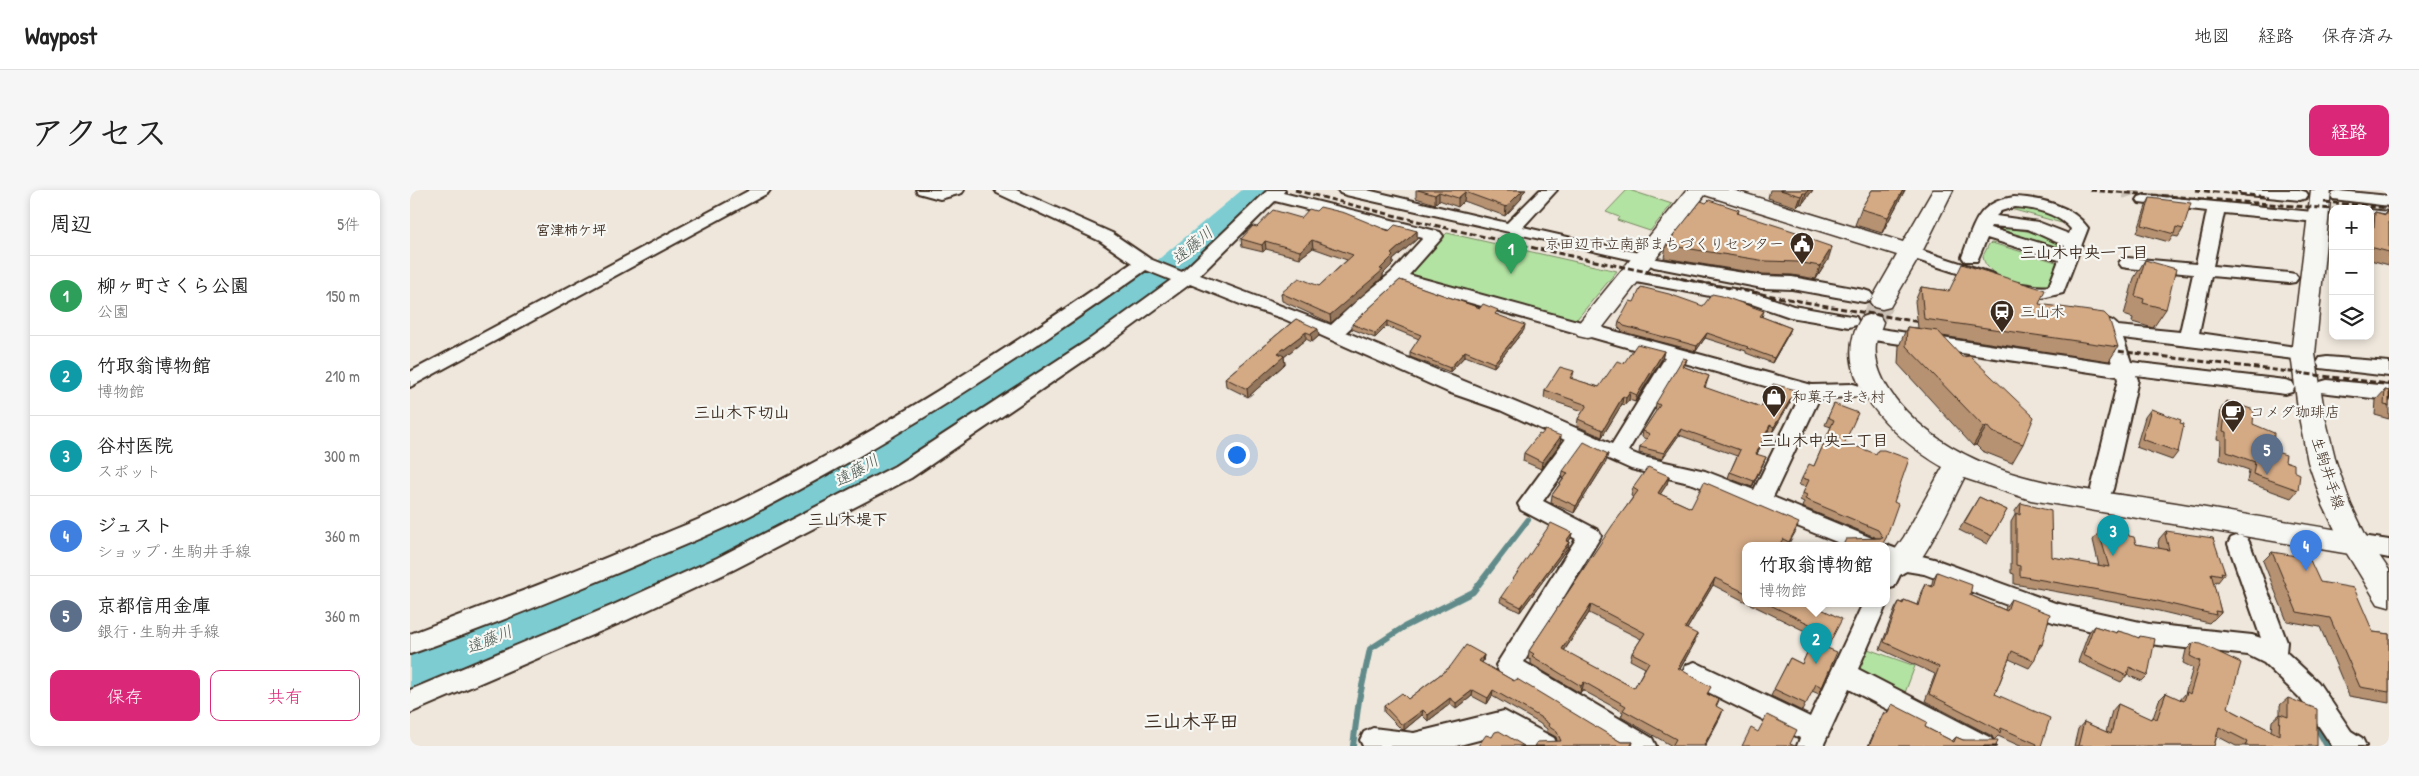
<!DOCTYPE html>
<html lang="ja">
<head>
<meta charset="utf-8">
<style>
  body { margin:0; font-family:"Patrick Hand","Klee One",sans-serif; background:#f6f6f6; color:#222 }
  .controls { position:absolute; right:15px; top:15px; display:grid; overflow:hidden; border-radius:10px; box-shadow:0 2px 8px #0003 }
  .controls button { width:45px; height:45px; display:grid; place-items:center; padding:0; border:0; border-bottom:1px solid #e0e0e0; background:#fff; color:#222; font:25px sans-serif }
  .you { position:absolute; left:826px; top:264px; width:18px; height:18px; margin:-12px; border:4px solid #fff; border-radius:50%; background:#1a73e8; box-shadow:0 0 0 8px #1a73e833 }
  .badge { display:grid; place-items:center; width:32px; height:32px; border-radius:50%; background:#db2777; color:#fff; font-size:16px; font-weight:700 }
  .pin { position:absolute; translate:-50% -41px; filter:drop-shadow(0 1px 2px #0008) }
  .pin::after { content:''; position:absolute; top:26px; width:18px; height:15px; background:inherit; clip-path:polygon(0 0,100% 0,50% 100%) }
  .popup { position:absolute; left:1332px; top:352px; width:148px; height:65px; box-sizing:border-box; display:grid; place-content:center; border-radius:10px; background:#fff; filter:drop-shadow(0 1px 4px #0005); font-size:16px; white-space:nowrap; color:#767676 }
  .popup b { font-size:19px; color:#222 }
  .popup::after { content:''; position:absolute; left:50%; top:100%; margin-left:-10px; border:10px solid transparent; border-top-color:#fff }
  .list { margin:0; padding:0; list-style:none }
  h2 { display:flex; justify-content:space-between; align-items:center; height:65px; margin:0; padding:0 20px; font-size:21px }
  h2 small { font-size:16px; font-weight:400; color:#767676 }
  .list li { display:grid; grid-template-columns:32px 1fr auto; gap:15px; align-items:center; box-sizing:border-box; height:80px; padding:0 20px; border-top:1px solid #e0e0e0 }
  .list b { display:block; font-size:19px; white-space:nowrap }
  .list p { margin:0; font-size:16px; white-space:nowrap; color:#767676 }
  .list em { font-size:16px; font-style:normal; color:#767676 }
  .actions { display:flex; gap:10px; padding:15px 20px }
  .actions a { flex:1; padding:11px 0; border:1px solid #db2777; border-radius:10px; text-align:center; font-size:18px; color:#db2777 }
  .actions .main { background:#db2777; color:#fff }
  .icon { flex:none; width:28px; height:28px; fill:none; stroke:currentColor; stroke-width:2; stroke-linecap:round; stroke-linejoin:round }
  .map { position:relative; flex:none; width:1979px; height:556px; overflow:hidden; border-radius:10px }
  header { display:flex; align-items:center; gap:30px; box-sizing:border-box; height:70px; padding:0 25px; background:#fff; border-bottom:1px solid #e0e0e0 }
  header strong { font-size:24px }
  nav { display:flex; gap:28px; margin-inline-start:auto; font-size:18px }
  .intro { display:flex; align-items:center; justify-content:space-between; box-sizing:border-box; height:120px; padding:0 30px }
  h1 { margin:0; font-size:35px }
  .button { padding:12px 22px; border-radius:10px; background:#db2777; color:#fff; font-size:18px; font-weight:700 }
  main { display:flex; gap:30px; padding:0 30px }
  aside { flex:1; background:#fff; border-radius:10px; box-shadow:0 2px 8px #0003 }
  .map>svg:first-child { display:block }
</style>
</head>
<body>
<header>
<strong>Waypost</strong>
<nav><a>地図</a><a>経路</a><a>保存済み</a></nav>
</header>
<div class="intro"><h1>アクセス</h1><a class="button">経路</a></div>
<main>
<aside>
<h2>周辺<small>5件</small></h2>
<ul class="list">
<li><span class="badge" style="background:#2e9e5b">1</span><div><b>柳ヶ町さくら公園</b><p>公園</p></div><em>150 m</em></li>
<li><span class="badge" style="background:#0f9aa8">2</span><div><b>竹取翁博物館</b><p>博物館</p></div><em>210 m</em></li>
<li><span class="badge" style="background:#0f9aa8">3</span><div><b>谷村医院</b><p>スポット</p></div><em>300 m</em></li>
<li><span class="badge" style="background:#3f7fe0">4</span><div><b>ジュスト</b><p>ショップ · 生駒井手線</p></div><em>360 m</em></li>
<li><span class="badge" style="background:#5c6f8a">5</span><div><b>京都信用金庫</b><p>銀行 · 生駒井手線</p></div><em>360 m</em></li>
</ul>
<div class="actions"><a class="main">保存</a><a>共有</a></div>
</aside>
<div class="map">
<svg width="1979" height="556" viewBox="0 0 1979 556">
  <rect width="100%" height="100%" fill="#efe7dc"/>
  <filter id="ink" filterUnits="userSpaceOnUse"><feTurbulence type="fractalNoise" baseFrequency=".02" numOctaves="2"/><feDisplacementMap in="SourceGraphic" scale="10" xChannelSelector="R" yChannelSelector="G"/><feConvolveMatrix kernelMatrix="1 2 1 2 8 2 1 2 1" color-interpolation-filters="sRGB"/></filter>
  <g filter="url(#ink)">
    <!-- green -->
    <g fill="#b3e3a2" stroke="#778660">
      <path d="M 1217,0 L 1219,0 L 1262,14 L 1240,41 L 1207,30 L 1209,27 L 1196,22 Z"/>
      <path d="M 1600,17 C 1622,19 1641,21 1659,35 L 1597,18 Z"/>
      <path d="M 1589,38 C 1603,37 1652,46 1653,61 L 1584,41 Z"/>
      <path d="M 1037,43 L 1207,81 L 1167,129 L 1158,131 L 999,87 L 996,81 Z"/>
      <path d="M 1582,53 L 1646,72 L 1649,76 L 1641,95 C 1623,101 1574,88 1573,66 L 1579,54 Z"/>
      <path d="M 1455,458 L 1505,476 L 1493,508 L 1442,483 Z"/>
    </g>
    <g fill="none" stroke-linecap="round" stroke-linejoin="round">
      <!-- stream -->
      <g stroke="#618b8a" stroke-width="6">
        <path d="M 1904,532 L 1917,556"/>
        <path d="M 943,556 L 949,510 L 960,459 L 994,437 L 1063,402 L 1118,330"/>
      </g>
      <!-- river -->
      <path fill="#7bccd2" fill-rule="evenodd" d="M 832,0 L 860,0 L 786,68 L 734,110 L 538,244 L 325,363 L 153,437 L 0,498 L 0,464 L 127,415 L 299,343 L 514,228 L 714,98 Z"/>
      <!-- street-tunnel -->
      <path stroke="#cbc1b6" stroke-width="18" stroke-dasharray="18 9" stroke-linecap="butt" d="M 1720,0 L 1722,6"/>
      <!-- secondary-tunnel -->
      <path stroke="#cbc1b6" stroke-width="24" stroke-dasharray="24 12" stroke-linecap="butt" d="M 1461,132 L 1472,112"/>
      <defs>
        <g id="street">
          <path d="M 340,0 L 360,0 L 358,3 L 0,197 L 0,182 Z"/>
          <path d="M 506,0 L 554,0 L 552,3 L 530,9 L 508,3 Z"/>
          <path d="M 585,0 L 606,0 L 702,43 L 740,69 L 772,82 L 858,0 L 875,0 L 873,3 L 1030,42 L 1033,46 L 1030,50 L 999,85 L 1402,195 L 1443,194 L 1450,196 L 1453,201 L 1450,206 L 1409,209 L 1363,307 L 1464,349 L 1467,355 L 1434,355 L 1283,294 L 1221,279 L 1172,257 L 1133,311 L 1188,340 L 1191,346 L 1114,472 L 1242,548 L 1246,556 L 1210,556 L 1089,482 L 1086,475 L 1166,349 L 1111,320 L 1108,314 L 1155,250 L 1090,220 L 1038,202 L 872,128 L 835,116 L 780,94 L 694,157 L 501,288 L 323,380 L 217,430 L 0,523 L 0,500 L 201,416 L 307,368 L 485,276 L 680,149 L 761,90 L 736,80 C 609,170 479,254 341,325 C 299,346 254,363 210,382 C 141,411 71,440 0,464 L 0,444 C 77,415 153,386 229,354 C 260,341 292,329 323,314 C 463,246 595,161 722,73 L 690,51 L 587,3 ZM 865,11 L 1013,48 L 981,83 L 949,109 L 921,135 L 790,85 ZM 990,93 L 1255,168 L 1202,254 C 1114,214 1024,180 936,142 ZM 1271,172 L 1390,206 L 1344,300 L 1295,281 L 1233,267 L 1218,261 Z"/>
          <path d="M 928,0 L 957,0 L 1097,33 L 1130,0 L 1147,0 L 1113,37 L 1233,64 L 1241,68 L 1352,86 L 1382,87 L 1454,100 L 1460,102 L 1463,106 L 1460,110 L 1454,112 L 1382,99 L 1352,98 L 1244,77 L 1236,73 L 936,5 L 930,3 Z"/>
          <path d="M 1829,0 L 1889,0 L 1896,2 L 1898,5 L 1896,8 L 1890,10 L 1837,5 L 1831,3 Z"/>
          <path d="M 1929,1 L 1979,6 L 1979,16 L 1923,9 L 1921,6 L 1923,3 Z"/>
          <path d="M 1735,5 L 1913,23 L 1915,27 L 1913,31 L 1907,32 L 1814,23 L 1803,76 L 1879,83 L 1885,84 L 1888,88 L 1885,92 L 1879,93 L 1801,86 L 1789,143 L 1893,158 L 1900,160 L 1903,164 L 1900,168 L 1893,170 L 1713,148 L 1721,172 L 1875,190 L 1882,192 L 1885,197 L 1882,202 L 1875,204 L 1726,185 L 1728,190 L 1703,299 L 1700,305 L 1692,307 L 1684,305 L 1681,299 L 1708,190 L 1707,186 L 1457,149 L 1450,147 L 1448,143 L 1450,139 L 1457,137 L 1702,173 L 1692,141 L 1686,134 L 1688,130 C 1697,128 1702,129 1708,136 L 1770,142 L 1783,84 L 1718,78 L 1712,77 L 1709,73 L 1712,69 L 1718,68 L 1786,74 L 1797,21 L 1729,13 L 1727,10 L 1729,7 Z"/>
          <path d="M 1604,7 C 1630,8 1662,15 1678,38 L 1653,103 L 1632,108 L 1601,102 L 1598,98 L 1601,94 C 1613,91 1626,99 1639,96 L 1649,70 L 1577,48 L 1567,71 L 1555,71 L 1552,67 C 1564,36 1566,12 1604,7 ZM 1604,17 C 1624,18 1647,23 1661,39 L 1659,44 L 1628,32 L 1586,26 L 1591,21 ZM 1581,36 L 1618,39 L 1655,56 L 1653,60 L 1580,38 Z"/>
          <path d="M 1960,20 L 1979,22 L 1979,32 L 1960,30 Z"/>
          <path d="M 1501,57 L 1584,84 L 1587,88 L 1584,92 L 1578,93 L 1495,66 L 1492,62 L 1495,58 Z"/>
          <path d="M 1232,83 L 1346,103 L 1383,116 L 1446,127 L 1448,131 L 1446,135 L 1439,137 L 1380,127 L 1342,114 L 1226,92 L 1223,88 L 1226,84 Z"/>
          <path d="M 1917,167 L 1979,172 L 1979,186 L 1910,178 L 1907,173 L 1910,168 Z"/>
          <path d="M 1917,190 L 1979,196 L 1979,210 L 1910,202 L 1907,197 L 1910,192 Z"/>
          <path d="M 1829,345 L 1837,348 L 1840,354 L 1877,452 L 1876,462 L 1908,492 L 1941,541 L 1952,548 L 1956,556 L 1922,556 L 1890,508 L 1854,473 L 1838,465 L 1739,454 L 1643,432 L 1514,384 L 1496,381 L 1490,385 L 1484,397 L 1476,399 L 1476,355 L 1495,362 L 1524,369 L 1645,413 L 1739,434 L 1842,445 L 1851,448 L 1818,354 L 1821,348 Z"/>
          <path d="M 1946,345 L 1979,350 L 1979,368 L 1938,360 L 1935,354 L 1938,348 Z"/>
          <path d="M 1476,411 L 1477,413 L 1448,479 L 1581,548 L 1585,556 L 1547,556 L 1439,499 L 1413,556 L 1387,556 L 1390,548 L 1276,491 L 1273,483 L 1276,475 L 1285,472 L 1400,527 L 1453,413 Z"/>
          <path d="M 1094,521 L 1144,548 L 1148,556 L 1112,556 L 1092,544 L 1046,556 L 953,556 L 950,550 L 954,542 L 963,538 L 1004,543 Z"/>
        </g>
        <g id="secondary">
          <path d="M 1277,0 L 1323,0 L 1493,52 L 1523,0 L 1543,0 L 1512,62 L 1480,117 L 1472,119 L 1464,117 L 1460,112 L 1487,65 L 1295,5 L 1186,146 L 1177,148 L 1168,146 L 1165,140 L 1168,134 Z"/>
          <path d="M 1461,124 L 1470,127 L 1473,132 C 1471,139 1467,147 1466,154 C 1463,180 1479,203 1496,221 C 1565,294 1673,298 1766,313 C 1826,323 1886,333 1946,343 L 1956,346 L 1961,354 L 1956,362 L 1946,365 L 1621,310 L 1554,288 C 1545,305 1514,374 1500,380 C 1493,383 1489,382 1482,379 L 1477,371 L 1494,347 L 1533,277 C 1486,250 1414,185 1452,127 Z"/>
        </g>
        <path id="primary" d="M 1901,0 L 1921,0 L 1905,164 L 1915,227 L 1926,272 L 1941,315 L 1957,348 L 1979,380 L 1979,417 L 1968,414 L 1936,362 L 1913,315 L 1898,272 L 1889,227 L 1881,164 Z"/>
      </defs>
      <!-- street casing -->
      <use href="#street" stroke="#3b2a1e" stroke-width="4"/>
      <!-- secondary casing -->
      <use href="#secondary" stroke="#3b2a1e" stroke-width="3"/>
      <!-- primary casing -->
      <use href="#primary" stroke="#3b2a1e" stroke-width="3"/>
      <!-- street -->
      <use href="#street" fill="#f6f6f2" fill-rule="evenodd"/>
      <!-- secondary -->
      <use href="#secondary" fill="#f6f6f2" fill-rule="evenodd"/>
      <!-- primary -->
      <use href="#primary" fill="#f6f6f2" fill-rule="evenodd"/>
      <!-- rail -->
      <g stroke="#3b2a1e" stroke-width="3" stroke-dasharray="6 3" stroke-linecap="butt">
        <path d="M 885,0 C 1095,56 1307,98 1521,134"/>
        <path d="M 1680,0 L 1923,19"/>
        <path d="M 1785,0 L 1859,7"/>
        <path d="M 1914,12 L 1979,18"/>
        <path d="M 1691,159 L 1979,194"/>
      </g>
    </g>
    <!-- wall -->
    <g fill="#b69272" stroke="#3b2a1e" fill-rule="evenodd">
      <path d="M 1006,0 L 1116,0 L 1112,4 L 1111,9 L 1095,26 L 1054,11 L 1048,17 L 1029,10 L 1025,14 L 1006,8 Z"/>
      <path d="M 1360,0 L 1403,0 L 1392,14 L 1390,14 L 1387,17 L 1358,8 Z"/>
      <path d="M 1462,0 L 1495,0 L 1472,43 L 1445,35 L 1451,19 Z"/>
      <path d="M 1740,8 L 1773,39 L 1768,47 L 1763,46 L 1759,52 L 1727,43 L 1736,16 Z"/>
      <path d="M 1296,13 L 1329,20 L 1328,24 L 1385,45 L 1418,70 L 1406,89 L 1382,85 L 1352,84 L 1254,68 L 1256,55 Z"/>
      <path d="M 1965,22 L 1975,24 L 1976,22 L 1979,23 L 1979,75 L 1960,70 L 1960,27 Z"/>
      <path d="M 891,28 L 979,41 L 1007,41 L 1007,49 L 983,70 L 983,74 L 973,84 L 973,87 L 921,133 L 872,111 L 871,103 L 909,96 L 937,70 L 903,58 L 890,68 L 856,59 L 853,62 L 832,57 L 831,49 L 847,37 Z"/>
      <path d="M 1735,70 L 1756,119 L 1743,138 L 1722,132 L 1723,128 L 1714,125 L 1724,88 Z"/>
      <path d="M 990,90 L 1088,125 L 1114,140 L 1084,177 L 1055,166 L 1040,182 L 1000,167 L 1000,162 L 1009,149 L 977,136 L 965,148 L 942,139 L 942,134 Z"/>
      <path d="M 1511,97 L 1629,114 L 1708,157 L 1699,171 L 1532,146 L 1613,254 L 1602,273 L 1572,261 L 1566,255 L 1563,256 L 1488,174 L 1489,156 L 1497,137 L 1508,138 L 1505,111 Z"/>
      <path d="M 1224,112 L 1354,121 L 1352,127 L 1381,138 L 1379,143 L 1362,173 L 1336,163 L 1336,161 L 1295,148 L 1286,161 L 1213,142 L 1208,137 L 1209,131 Z"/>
      <path d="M 886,129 L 909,146 L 902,152 L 896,149 L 874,167 L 875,174 L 838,207 L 816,196 L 815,188 Z"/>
      <path d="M 1254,161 L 1252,169 L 1225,212 L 1219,210 L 1215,215 L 1212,214 L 1192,247 L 1167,236 L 1168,229 L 1173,221 L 1134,208 L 1135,200 L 1164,181 L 1162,189 L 1189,197 L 1214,173 Z"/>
      <path d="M 1277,169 L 1274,177 L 1299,186 L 1295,198 L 1351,217 L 1386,200 L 1384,206 L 1362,243 L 1358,241 L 1347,264 L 1353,274 L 1342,297 L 1318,288 L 1320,282 L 1327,266 L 1269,245 L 1252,269 L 1229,263 L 1230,257 L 1236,249 L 1232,247 L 1233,241 L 1247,220 L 1245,220 L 1246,213 Z"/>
      <path d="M 1975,200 L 1979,201 L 1979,229 L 1965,225 L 1966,210 Z"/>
      <path d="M 1817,211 L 1843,234 L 1863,261 L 1875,271 L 1884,281 L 1888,300 L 1881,308 L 1837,292 L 1839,280 L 1810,270 L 1811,250 L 1807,249 L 1811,219 Z"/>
      <path d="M 1424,214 L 1435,252 L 1484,312 L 1476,348 L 1465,348 L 1465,347 L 1392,317 L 1394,312 L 1390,310 L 1396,297 L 1389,295 L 1392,288 L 1404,276 L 1421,237 L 1415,235 Z"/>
      <path d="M 1741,219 L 1770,233 L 1768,262 L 1762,270 L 1726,257 L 1735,227 Z"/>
      <path d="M 1131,245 L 1150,254 L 1131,279 L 1113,271 L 1114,263 Z"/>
      <path d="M 1196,272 L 1164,323 L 1141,313 L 1142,305 L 1153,289 L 1152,288 L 1153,281 Z"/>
      <path d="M 1259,286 L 1257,294 L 1250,304 L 1281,318 L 1386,341 L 1378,355 L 1336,355 L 1336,412 L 1303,395 L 1277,439 L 1285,452 L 1270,479 L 1298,504 L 1309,510 L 1306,517 L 1310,528 L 1262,556 L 1211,527 L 1213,522 L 1172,500 L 1170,503 L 1121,474 L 1121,470 L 1118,469 L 1119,461 L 1223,307 L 1221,306 L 1223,298 ZM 1179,423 L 1231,449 L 1222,463 L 1220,470 L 1235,478 L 1224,498 L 1154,461 Z"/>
      <path d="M 1569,307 L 1597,320 L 1577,354 L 1549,340 Z"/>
      <path d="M 1611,313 L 1642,367 L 1689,376 L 1683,350 L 1689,342 L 1694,342 L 1698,337 L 1719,346 L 1726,354 L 1749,359 L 1748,353 L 1749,350 L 1749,349 L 1756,341 L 1815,383 L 1808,392 L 1806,391 L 1804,394 L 1803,393 L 1811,422 L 1803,430 L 1802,430 L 1799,433 L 1732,417 L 1604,394 L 1604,384 L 1601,383 L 1601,332 L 1605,325 L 1605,321 Z"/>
      <path d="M 1162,343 L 1161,348 L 1158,352 L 1159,352 L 1158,357 L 1110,422 L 1090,412 L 1091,407 Z"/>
      <path d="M 1862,362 L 1910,392 L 1963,442 L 1979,444 L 1979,513 L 1939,506 L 1910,437 L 1877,431 L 1853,371 Z"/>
      <path d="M 1527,382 L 1560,405 L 1595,420 L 1596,416 L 1601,409 L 1632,455 L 1627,461 L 1624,471 L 1619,478 L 1599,469 L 1585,504 L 1631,556 L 1610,556 L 1588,546 L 1584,550 L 1582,546 L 1515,511 L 1525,484 L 1470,459 L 1485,419 L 1489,412 L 1492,413 L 1494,410 L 1507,415 L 1511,402 L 1515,394 L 1521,397 L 1523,389 Z"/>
      <path d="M 1338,413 L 1399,413 L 1417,458 L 1412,497 L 1409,504 L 1402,501 L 1392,521 L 1361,506 L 1380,468 L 1392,474 L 1405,446 Z"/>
      <path d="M 1684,436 L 1706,443 L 1708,441 L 1728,448 L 1730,446 L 1738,485 L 1732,491 L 1717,485 L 1711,492 L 1668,472 L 1679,442 Z"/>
      <path d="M 1783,453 L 1818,517 L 1823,521 L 1861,541 L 1862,531 L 1870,524 L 1870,515 L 1878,508 L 1907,556 L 1826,556 L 1807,546 L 1804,556 L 1664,556 L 1668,539 L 1674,532 L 1696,542 L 1702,521 L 1708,514 L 1740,529 L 1742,527 L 1743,528 L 1749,510 L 1756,503 L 1770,510 L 1775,504 L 1783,478 L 1773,473 L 1776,460 Z"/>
      <path d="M 1074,465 L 1073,471 L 1072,473 L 1211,552 L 1223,552 L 1222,556 L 1124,556 L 1147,551 L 1146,547 L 1137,542 L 1137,539 L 1129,533 L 1082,506 L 1077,514 L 1062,506 L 1046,519 L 1040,514 L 1018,531 L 1012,525 L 994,540 L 991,539 L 974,522 L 974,516 L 998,509 L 1040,477 Z"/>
      <path d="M 1482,514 L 1515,537 L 1542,551 L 1546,547 L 1553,550 L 1586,556 L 1458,556 L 1470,530 L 1474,522 L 1476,524 Z"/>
    </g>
    <!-- shaded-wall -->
    <g fill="#94775d" stroke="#3b2a1e">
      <path d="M 1108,0 L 1116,0 L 1112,4 L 1111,9 L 1095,26 L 1096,17 Z"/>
      <path d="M 1398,0 L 1403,0 L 1392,14 L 1396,3 Z"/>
      <path d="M 1493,0 L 1495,0 L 1472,43 L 1478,27 Z"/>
      <path d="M 1029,2 L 1029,10 L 1025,14 L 1025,5 Z"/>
      <path d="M 1055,2 L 1054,11 L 1048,17 L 1048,8 Z"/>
      <path d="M 1393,3 L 1390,14 L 1387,17 L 1391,6 Z"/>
      <path d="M 1007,41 L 1007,49 L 983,70 L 983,74 L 973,84 L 973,87 L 921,133 L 920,125 L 970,79 L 981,64 Z"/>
      <path d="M 902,50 L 903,58 L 890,68 L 890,61 Z"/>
      <path d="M 855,51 L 856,59 L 853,62 L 852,55 Z"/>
      <path d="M 1422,57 L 1418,70 L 1406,89 L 1410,76 Z"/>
      <path d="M 977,131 L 977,136 L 965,148 L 965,143 Z"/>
      <path d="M 1115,135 L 1114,140 L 1084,177 L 1084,173 Z"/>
      <path d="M 1381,138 L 1379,143 L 1362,173 L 1364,168 Z"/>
      <path d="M 908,139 L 909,146 L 902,152 L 901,144 Z"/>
      <path d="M 896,142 L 896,149 L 874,167 L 875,174 L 838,207 L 837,199 L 868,163 Z"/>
      <path d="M 1297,143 L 1295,148 L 1286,161 L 1287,156 Z"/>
      <path d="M 1055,161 L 1055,166 L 1040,182 L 1040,178 Z"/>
      <path d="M 1254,161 L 1252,169 L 1225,212 L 1227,205 Z"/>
      <path d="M 1277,169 L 1275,175 L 1270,182 L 1272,176 Z"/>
      <path d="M 1386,200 L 1384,206 L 1362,243 L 1364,237 Z"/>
      <path d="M 1220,202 L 1219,210 L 1215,215 L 1216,208 Z"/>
      <path d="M 1213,206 L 1212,214 L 1192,247 L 1193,240 Z"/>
      <path d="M 1360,235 L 1358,241 L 1344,270 L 1346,264 Z"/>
      <path d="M 1577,236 L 1566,255 L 1563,256 L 1574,237 Z"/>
      <path d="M 1271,239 L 1269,245 L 1252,269 L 1254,263 Z"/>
      <path d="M 1151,246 L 1150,254 L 1131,279 L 1132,272 Z"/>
      <path d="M 1198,264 L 1196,272 L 1164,323 L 1166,316 Z"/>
      <path d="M 1356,267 L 1353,274 L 1342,297 L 1344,291 Z"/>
      <path d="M 1259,286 L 1257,294 L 1246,311 L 1248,303 Z"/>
      <path d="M 1162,343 L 1161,348 L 1155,356 L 1156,351 Z"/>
      <path d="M 1159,352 L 1158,357 L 1110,422 L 1111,417 Z"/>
      <path d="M 1305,388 L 1303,395 L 1273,446 L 1275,438 Z"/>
      <path d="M 1181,415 L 1179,423 L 1150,467 L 1152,459 Z"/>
      <path d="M 1287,444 L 1285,452 L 1266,486 L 1268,478 Z"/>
      <path d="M 1074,465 L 1073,471 L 1069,477 L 1069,471 Z"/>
      <path d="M 1174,492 L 1172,500 L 1170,503 L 1171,496 Z"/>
      <path d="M 1063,500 L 1062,506 L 1046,519 L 1046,513 Z"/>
      <path d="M 1083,500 L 1082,506 L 1077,514 L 1078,508 Z"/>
      <path d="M 1040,508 L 1040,514 L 1018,531 L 1018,525 Z"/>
      <path d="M 1013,520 L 1012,525 L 994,540 L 994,534 Z"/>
      <path d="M 1313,520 L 1310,528 L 1295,556 L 1294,556 Z"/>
    </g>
    <!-- building -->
    <g fill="#d4aa85" stroke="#3b2a1e" fill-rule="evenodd">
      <path d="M 1008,0 L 1110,0 L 1112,1 L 1096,17 L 1055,2 L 1048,8 L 1029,2 L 1025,5 Z"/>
      <path d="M 1370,0 L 1398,0 L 1396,3 L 1393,3 L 1391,6 Z"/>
      <path d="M 1462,0 L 1493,0 L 1478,27 L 1451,19 Z"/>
      <path d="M 1740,8 L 1781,13 L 1773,39 L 1766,37 L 1764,44 L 1732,35 Z"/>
      <path d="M 1299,10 L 1329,20 L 1327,23 L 1386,42 L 1384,44 L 1422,57 L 1410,76 L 1387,72 L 1356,71 L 1256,55 L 1291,11 L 1296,13 Z"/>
      <path d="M 910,17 L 935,23 L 979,41 L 985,35 L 1007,41 L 981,64 L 983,66 L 970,79 L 973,80 L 920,125 L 871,103 L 889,88 L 909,96 L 943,65 L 902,50 L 890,61 L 855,51 L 852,55 L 831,49 L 843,36 L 847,37 L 863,20 L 891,28 L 899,19 L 906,21 Z"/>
      <path d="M 1965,22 L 1976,25 L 1976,22 L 1979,23 L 1979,62 L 1960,57 L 1960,37 L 1964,37 Z"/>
      <path d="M 1735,70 L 1766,79 L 1756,119 L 1733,113 L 1734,109 L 1725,106 Z"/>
      <path d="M 1552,74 L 1635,100 L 1629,114 L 1694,123 L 1699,128 L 1708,157 L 1514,129 L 1511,97 L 1539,101 Z"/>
      <path d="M 990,90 L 1070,118 L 1073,114 L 1088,120 L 1085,124 L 1115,135 L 1084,173 L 1055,161 L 1040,178 L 1000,162 L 1011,145 L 977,131 L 965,143 L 942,134 Z"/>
      <path d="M 1231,97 L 1259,104 L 1293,116 L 1302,104 L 1312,106 L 1354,121 L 1350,126 L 1381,138 L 1364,168 L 1337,158 L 1338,157 L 1297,143 L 1287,156 L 1214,136 L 1209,131 L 1220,111 L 1224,112 Z"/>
      <path d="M 886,129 L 908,139 L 901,144 L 896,142 L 868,163 L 874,166 L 837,199 L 815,188 Z"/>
      <path d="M 1497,137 L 1528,141 L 1552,167 L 1560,166 L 1624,227 L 1613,254 L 1582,242 L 1577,236 L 1574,237 L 1496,156 Z"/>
      <path d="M 1227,154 L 1254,161 L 1227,205 L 1220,202 L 1216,208 L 1213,206 L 1193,240 L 1168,229 L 1177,215 L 1135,200 L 1150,177 L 1164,181 L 1160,188 L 1189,197 L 1207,171 L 1214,173 Z"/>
      <path d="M 1273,168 L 1277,169 L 1272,176 L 1299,186 L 1294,197 L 1351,217 L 1363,194 L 1386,200 L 1364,237 L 1360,235 L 1346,264 L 1356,267 L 1344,291 L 1320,282 L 1330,260 L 1271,239 L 1254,263 L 1230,257 L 1240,244 L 1233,241 L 1250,215 L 1246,213 Z"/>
      <path d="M 1975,200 L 1979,201 L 1979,216 L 1974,215 Z"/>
      <path d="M 1817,211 L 1844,220 L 1843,234 L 1864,243 L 1863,261 L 1876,265 L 1875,271 L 1884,274 L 1884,281 L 1890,284 L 1888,300 L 1843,284 L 1845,272 L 1817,262 L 1817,242 L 1813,241 Z"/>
      <path d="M 1424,214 L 1448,223 L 1435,252 L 1466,264 L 1468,260 L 1474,260 L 1499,269 L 1484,312 L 1488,314 L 1476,348 L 1472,355 L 1433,355 L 1436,349 L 1473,348 L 1468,340 L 1395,309 L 1397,305 L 1393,303 L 1399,290 L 1392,288 L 1399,274 L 1404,276 L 1424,230 L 1418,227 Z"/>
      <path d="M 1741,219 L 1771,230 L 1770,233 L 1774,234 L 1768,262 L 1732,249 Z"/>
      <path d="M 1135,240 L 1151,246 L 1132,272 L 1114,263 L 1129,244 L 1131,245 Z"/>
      <path d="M 1174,252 L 1198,264 L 1166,316 L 1142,305 L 1158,283 L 1153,281 Z"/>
      <path d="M 1238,277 L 1259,286 L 1248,303 L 1281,318 L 1294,292 L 1389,333 L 1379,352 L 1373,349 L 1369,355 L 1336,355 L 1336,403 L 1305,388 L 1275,438 L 1287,444 L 1268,478 L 1301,497 L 1297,504 L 1309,510 L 1306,516 L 1313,520 L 1294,555 L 1296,556 L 1262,556 L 1266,549 L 1213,520 L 1216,516 L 1174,492 L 1171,496 L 1122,466 L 1124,464 L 1119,461 L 1202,336 L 1228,301 L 1223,298 ZM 1181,415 L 1235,443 L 1222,463 L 1239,472 L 1224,498 L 1152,459 Z"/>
      <path d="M 1569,307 L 1597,320 L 1582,346 L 1554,333 Z"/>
      <path d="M 1611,313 L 1641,321 L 1642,367 L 1699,377 L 1689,342 L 1699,343 L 1698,337 L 1717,340 L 1719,346 L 1724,347 L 1726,354 L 1759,360 L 1755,344 L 1757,344 L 1756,341 L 1803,348 L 1815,383 L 1811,382 L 1812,385 L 1801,383 L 1811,422 L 1805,421 L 1806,425 L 1739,409 L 1610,386 L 1610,376 L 1606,375 L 1606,323 L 1610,325 Z"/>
      <path d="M 1141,333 L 1162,343 L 1156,351 L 1159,352 L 1111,417 L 1091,407 Z"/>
      <path d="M 1862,362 L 1899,368 L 1910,392 L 1944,398 L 1963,442 L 1979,444 L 1979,502 L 1950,497 L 1920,428 L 1887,422 Z"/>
      <path d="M 1527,382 L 1562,395 L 1560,405 L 1597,421 L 1601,409 L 1640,424 L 1632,455 L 1630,454 L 1624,471 L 1602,461 L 1585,504 L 1640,528 L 1631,556 L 1626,556 L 1627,554 L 1591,538 L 1590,543 L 1587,539 L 1519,504 L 1529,477 L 1474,452 L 1489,412 L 1493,414 L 1494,410 L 1509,416 L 1515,394 L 1523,397 Z"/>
      <path d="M 1356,413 L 1399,413 L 1432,429 L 1417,458 L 1427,462 L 1412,497 L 1406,494 L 1396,514 L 1364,499 L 1380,468 L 1392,474 L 1408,438 Z"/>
      <path d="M 1684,436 L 1707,443 L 1708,441 L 1719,444 L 1729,448 L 1730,446 L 1745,449 L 1738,485 L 1719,477 L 1717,486 L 1673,465 Z"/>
      <path d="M 1783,453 L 1791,454 L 1831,473 L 1818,517 L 1823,521 L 1869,545 L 1870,524 L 1878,527 L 1878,508 L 1907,519 L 1907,556 L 1835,556 L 1837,551 L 1809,537 L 1804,556 L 1668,556 L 1674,532 L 1701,544 L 1708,514 L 1741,529 L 1742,527 L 1747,529 L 1756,503 L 1774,511 L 1777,502 L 1780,504 L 1790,471 L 1780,466 Z"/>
      <path d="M 1056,455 L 1074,465 L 1069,471 L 1104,491 L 1107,489 L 1211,552 L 1223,552 L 1220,556 L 1124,556 L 1127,552 L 1151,551 L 1147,542 L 1138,536 L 1139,534 L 1130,527 L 1083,500 L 1078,508 L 1063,500 L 1046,513 L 1040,508 L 1018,525 L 1013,520 L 994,534 L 991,534 L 974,516 L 992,503 L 998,509 L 1040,477 Z"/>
      <path d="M 1482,514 L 1517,532 L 1515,537 L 1544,552 L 1546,547 L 1553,550 L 1588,550 L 1586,556 L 1459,556 L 1474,522 L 1477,524 Z"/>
      <path d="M 1357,525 L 1387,540 L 1380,554 L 1385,556 L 1332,556 L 1341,538 L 1348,542 Z"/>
      <path d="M 1089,541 L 1114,556 L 1068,556 L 1076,545 L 1082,547 L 1085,542 Z"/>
    </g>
  </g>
  <!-- icons -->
  <defs>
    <symbol id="civic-pin" viewBox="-11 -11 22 30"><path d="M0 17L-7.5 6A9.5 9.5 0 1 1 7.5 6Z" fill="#3b2a1e" stroke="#f6f6f2"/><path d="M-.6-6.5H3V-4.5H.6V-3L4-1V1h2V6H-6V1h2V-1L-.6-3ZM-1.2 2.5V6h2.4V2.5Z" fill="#fff"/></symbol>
    <symbol id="station-pin" viewBox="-11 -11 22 30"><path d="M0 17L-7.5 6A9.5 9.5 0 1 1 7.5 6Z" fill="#3b2a1e" stroke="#f6f6f2"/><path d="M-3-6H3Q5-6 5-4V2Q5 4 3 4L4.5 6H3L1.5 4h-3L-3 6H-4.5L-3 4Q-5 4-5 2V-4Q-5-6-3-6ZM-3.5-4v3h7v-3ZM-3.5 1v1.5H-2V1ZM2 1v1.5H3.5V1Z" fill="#fff"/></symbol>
    <symbol id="shop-pin" viewBox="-11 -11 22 30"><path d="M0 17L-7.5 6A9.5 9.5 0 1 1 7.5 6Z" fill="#3b2a1e" stroke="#f6f6f2"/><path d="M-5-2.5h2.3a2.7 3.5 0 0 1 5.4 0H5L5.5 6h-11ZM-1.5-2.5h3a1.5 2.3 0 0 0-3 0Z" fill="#fff"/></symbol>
    <symbol id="cafe-pin" viewBox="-11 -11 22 30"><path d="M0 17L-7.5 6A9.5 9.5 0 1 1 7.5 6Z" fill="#3b2a1e" stroke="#f6f6f2"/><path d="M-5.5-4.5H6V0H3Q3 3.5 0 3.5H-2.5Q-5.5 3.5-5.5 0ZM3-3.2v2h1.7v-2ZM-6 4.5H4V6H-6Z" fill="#fff"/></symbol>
  </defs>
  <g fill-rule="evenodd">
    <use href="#civic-pin" x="1378" y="40" width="28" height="38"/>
    <use href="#station-pin" x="1578" y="108" width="28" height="38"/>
    <use href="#shop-pin" x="1350" y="193" width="28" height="38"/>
    <use href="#cafe-pin" x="1809" y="208" width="28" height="38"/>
  </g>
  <g text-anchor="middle" stroke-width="4.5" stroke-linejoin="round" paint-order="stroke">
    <!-- far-neighbourhood labels -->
    <g font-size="14" font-weight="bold" fill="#3b2a1e" stroke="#f6f6f2">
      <text x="161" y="45">宮津柿ケ坪</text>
    </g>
    <!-- poi labels -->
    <g font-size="15" fill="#3b2a1e" stroke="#f6f6f2" text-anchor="start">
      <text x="1374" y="59" text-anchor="end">京田辺市立南部まちづくりセンター</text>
      <text x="1610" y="127">三山木</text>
      <text x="1382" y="212">和菓子 まき村</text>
      <text x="1840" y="227">コメダ珈琲店</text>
    </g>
    <!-- street labels -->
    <g font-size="15" fill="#3b2a1e" stroke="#f6f6f2">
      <text transform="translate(1918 283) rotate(72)" y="5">生駒井手線</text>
    </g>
    <!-- water labels -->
    <g font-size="16" font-style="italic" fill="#4e5b54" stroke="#f6f6f2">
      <text transform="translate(782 55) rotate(-40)" y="6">遠藤川</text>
      <text transform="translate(446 280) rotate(-29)" y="6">遠藤川</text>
      <text transform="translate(79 449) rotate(-22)" y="6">遠藤川</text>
    </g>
    <!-- neighbourhood labels -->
    <g font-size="16" font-weight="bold" fill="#3b2a1e" stroke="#f6f6f2">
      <text x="1674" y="68">三山木中央一丁目</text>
      <text x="332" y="228">三山木下切山</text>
      <text x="1414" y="256">三山木中央二丁目</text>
      <text x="438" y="335">三山木堤下</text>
    </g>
    <!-- near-neighbourhood labels -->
    <g font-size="19" font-weight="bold" fill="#3b2a1e" stroke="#f6f6f2">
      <text x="781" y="538">三山木平田</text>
    </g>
  </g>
</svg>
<div class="controls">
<button>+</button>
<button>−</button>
<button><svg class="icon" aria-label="layers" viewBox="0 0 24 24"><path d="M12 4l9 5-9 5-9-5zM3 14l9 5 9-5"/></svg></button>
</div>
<div class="you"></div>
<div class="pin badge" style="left:1101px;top:84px;background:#2e9e5b">1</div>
<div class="pin badge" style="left:1406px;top:474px;background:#0f9aa8">2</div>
<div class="popup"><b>竹取翁博物館</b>博物館</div>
<div class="pin badge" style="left:1703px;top:366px;background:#0f9aa8">3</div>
<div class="pin badge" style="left:1896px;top:381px;background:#3f7fe0">4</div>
<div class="pin badge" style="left:1857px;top:285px;background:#5c6f8a">5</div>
</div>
</main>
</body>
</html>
